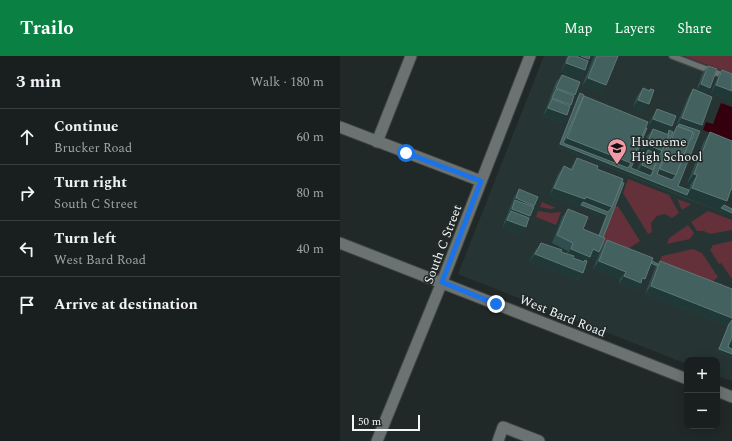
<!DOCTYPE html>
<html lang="en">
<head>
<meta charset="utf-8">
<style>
  body { margin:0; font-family:Spectral,serif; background:#262c2b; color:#f1f3f6 }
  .controls { position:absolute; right:12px; bottom:12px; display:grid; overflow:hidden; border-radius:8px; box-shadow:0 2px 10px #0003 }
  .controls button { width:36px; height:36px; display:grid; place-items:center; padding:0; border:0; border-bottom:1px solid #373d3c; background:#191f1e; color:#f1f3f6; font:20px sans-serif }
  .scale { position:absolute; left:12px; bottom:10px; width:68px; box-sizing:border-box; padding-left:4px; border:2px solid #f1f5f5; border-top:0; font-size:11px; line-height:14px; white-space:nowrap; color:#f1f5f5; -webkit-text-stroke:3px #212928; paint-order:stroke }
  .stop { position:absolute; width:12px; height:12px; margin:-9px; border:3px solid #1a73e8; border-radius:50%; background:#fff }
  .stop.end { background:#1a73e8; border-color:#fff; box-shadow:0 1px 4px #0008 }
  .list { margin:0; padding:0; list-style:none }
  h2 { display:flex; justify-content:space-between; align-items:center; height:52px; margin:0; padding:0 16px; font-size:17px }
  h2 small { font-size:13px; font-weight:400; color:#9fa2a4 }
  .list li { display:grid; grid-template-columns:26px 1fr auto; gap:12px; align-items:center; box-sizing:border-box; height:56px; padding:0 16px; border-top:1px solid #373d3c }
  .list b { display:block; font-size:15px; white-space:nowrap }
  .list p { margin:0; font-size:13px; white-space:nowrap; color:#9fa2a4 }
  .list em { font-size:13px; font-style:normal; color:#9fa2a4 }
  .icon { flex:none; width:22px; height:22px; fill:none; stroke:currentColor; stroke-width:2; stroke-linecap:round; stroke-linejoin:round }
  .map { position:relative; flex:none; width:392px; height:385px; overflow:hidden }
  header { display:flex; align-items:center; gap:24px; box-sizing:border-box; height:56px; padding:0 20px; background:#0b8043; color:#fff }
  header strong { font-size:19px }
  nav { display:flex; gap:22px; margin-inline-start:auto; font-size:14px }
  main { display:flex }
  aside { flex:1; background:#191f1e }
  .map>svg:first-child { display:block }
</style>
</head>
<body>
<header>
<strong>Trailo</strong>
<nav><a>Map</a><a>Layers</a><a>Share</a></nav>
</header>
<main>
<aside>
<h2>3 min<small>Walk · 180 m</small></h2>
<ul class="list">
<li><svg class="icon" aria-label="ahead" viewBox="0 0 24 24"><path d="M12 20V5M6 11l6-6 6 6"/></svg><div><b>Continue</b><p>Brucker Road</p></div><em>60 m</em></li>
<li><svg class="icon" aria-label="right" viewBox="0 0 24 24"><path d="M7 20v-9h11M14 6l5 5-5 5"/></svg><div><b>Turn right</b><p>South C Street</p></div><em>80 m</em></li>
<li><svg class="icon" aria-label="left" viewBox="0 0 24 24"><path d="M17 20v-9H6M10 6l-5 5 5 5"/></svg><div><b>Turn left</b><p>West Bard Road</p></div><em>40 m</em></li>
<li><svg class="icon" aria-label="arrive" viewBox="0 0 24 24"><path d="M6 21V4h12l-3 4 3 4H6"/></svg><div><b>Arrive at destination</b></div></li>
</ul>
</aside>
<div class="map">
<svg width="392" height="385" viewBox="0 0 392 385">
  <rect width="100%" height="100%" fill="#212928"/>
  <!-- built -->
  <path fill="#263534" d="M 204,0 L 392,0 L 392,325 L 377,320 L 377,304 L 347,304 L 347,308 L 118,218 Z"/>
  <!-- green -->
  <g fill="#643039">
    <path d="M 344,0 L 392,0 L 392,18 Z"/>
    <path d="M 288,123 L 329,139 L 339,157 L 332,162 L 325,158 L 317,160 L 311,167 L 312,176 L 308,178 L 283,137 Z"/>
    <path d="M 337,143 L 351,148 L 342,154 Z"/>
    <path d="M 202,146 L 216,152 L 210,153 L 200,151 Z"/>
    <path d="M 278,150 L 300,185 L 282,197 L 259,188 L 274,151 Z"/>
    <path d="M 198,155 L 210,157 L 221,156 L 216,169 L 196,161 Z"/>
    <path d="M 368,155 L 392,164 L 392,174 L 370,178 L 364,175 L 357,175 L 351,166 Z"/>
    <path d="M 348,169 L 354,177 L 350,183 L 327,188 L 329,182 Z"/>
    <path d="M 392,185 L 392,223 L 381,207 L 379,208 L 370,194 L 373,189 Z"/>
    <path d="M 353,193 L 362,197 L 378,221 L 373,225 L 376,230 L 381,227 L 388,236 L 317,211 L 322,200 Z"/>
  </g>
  <!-- water -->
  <path fill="#34000e" d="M 381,47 L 392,51 L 392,85 L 363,74 L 366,66 L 373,68 Z"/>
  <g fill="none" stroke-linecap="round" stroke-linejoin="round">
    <defs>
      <path id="service" d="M 332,0 L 392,23"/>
      <g id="minor">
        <path d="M 0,71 L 141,125"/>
        <path d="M 37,86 L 71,0"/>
        <path d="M 158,385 L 163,371 L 199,385"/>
      </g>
      <g id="tertiary">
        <path d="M 0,187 L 347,323"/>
        <path d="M 377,335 L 392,341"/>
        <path d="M 37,385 L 102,226 L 190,0"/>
      </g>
    </defs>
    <!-- service casing -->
    <use href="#service" stroke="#3e4343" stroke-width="8"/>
    <!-- minor casing -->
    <use href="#minor" stroke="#3e4343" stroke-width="13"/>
    <!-- tertiary casing -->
    <use href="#tertiary" stroke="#3e4343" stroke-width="13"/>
    <!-- service -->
    <use href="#service" stroke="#6a7272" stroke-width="5.5"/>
    <!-- minor -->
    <use href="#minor" stroke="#6a7272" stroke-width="11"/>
    <!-- tertiary -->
    <use href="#tertiary" stroke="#6a7272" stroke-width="11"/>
  </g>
  <!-- wall -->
  <g fill="#2e4f4d">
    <path d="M 227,0 L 250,0 L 245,14 L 239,22 L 221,15 L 226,4 L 225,4 Z"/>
    <path d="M 254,0 L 278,0 L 261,37 L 242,30 Z"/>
    <path d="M 368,10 L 366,39 L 358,74 L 338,130 L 349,134 L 350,129 L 347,128 L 363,87 L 370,76 L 387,145 L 387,144 L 384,149 L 392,160 L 345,142 L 218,91 L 238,40 L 240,37 L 243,40 L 291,112 L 297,114 L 302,102 L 305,98 L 301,96 L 307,80 L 313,73 L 327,78 L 329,74 L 333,76 L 337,70 L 336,70 L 348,41 L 353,33 L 356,35 L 362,18 Z"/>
    <path d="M 382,14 L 392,18 L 392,45 L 371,37 L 377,22 Z"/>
    <path d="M 222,19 L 234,40 L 227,59 L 221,67 L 203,60 L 216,26 Z"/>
    <path d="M 303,32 L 309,35 L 310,33 L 304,56 L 293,51 L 297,40 Z"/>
    <path d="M 317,53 L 326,78 L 308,71 L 312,61 Z"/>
    <path d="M 237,102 L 257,113 L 283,123 L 263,182 L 263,186 L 265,187 L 267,184 L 318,208 L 320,205 L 392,233 L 392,302 L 377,296 L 388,270 L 305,238 L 315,212 L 310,210 L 300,231 L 298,230 L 295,234 L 279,228 L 280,223 L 253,213 L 262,191 L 254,204 L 249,202 L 247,205 L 243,217 L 238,224 L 189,206 L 195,195 L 201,187 L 221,196 L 226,198 L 228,195 L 212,187 L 222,161 L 228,153 L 243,173 L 258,180 L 265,162 L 240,151 L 209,140 L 218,118 L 224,110 L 230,113 L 232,110 Z"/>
    <path d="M 179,133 L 194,150 L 189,162 L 180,179 L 162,172 L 174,141 Z"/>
  </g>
  <!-- shaded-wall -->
  <g fill="#203936">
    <path d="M 229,0 L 241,0 L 249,3 L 244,11 Z"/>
    <path d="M 226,7 L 245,14 L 239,22 L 221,15 Z"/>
    <path d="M 248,22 L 266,29 L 261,37 L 242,30 Z"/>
    <path d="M 361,28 L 370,32 L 365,40 L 355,36 Z"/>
    <path d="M 376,29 L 392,35 L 392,45 L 371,37 Z"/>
    <path d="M 216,32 L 235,39 L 229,47 L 216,33 L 211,40 Z"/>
    <path d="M 212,42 L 231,49 L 225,57 L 212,43 L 207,50 Z"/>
    <path d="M 298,44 L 309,48 L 304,56 L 293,51 Z"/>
    <path d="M 208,52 L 227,59 L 221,67 L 203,60 Z"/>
    <path d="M 342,62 L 362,69 L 356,76 L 339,68 L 338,70 L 336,70 Z"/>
    <path d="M 313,63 L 332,70 L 326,78 L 308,71 Z"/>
    <path d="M 227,82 L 291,107 L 286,115 L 347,139 L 352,132 L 387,145 L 379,155 L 218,91 L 220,88 L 222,89 Z"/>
    <path d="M 307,88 L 322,95 L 317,102 L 308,94 L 305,98 L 301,96 Z"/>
    <path d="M 302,109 L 313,114 L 308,122 L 296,117 Z"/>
    <path d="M 320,113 L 336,119 L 330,127 L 315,121 Z"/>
    <path d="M 354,118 L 357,119 L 350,129 L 347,128 Z"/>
    <path d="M 214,132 L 246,141 L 272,151 L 265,162 L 239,151 L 241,148 L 240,151 L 209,140 Z"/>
    <path d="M 391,133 L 392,134 L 392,138 L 387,145 L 384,143 Z"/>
    <path d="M 176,142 L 194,150 L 189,157 L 175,144 L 170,150 Z"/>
    <path d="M 381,152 L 392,157 L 392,160 L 379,155 Z"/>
    <path d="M 172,153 L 190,160 L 185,168 L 171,155 L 166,161 Z"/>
    <path d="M 167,164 L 186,171 L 180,179 L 162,172 Z"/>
    <path d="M 265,189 L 317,210 L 315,212 L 264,192 Z"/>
    <path d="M 231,193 L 253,193 L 259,196 L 254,204 L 249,202 L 244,208 L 245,204 L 243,208 L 225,201 Z"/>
    <path d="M 195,198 L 243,217 L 238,224 L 189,206 Z"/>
    <path d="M 259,205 L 286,216 L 280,223 L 253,213 Z"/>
    <path d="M 284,220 L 302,222 L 305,223 L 300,231 L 298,230 L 295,234 L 279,228 Z"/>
    <path d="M 311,230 L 392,262 L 392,264 L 388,270 L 305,238 Z"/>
    <path d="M 391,286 L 392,286 L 392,296 L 386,294 Z"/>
    <path d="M 379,293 L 392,298 L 392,302 L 377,296 Z"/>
  </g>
  <!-- building -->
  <g fill="#43615f" stroke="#5e7876">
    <path d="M 229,0 L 236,0 L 248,5 L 245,14 L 226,7 Z"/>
    <path d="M 241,0 L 250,0 L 249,3 Z"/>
    <path d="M 257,0 L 278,0 L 266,29 L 248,22 Z"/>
    <path d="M 368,10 L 377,13 L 370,32 L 361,28 Z"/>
    <path d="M 382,14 L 392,18 L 392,35 L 376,29 Z"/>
    <path d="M 222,19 L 240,26 L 235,39 L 216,32 Z"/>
    <path d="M 303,32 L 310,35 L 310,33 L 314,34 L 309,48 L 298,44 Z"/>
    <path d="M 216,33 L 234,40 L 231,49 L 212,42 Z"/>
    <path d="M 353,33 L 372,41 L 362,69 L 342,62 Z"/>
    <path d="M 240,37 L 244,39 L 223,87 L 288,112 L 291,107 L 305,72 L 307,72 L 291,112 L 311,120 L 320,98 L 322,95 L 329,79 L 328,79 L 329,74 L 333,76 L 317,118 L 332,124 L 336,119 L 350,82 L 352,83 L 354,78 L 352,78 L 353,76 L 338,70 L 339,68 L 360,75 L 338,130 L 349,134 L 347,139 L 220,88 Z"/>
    <path d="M 244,40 L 308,66 L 291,107 L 227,82 Z"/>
    <path d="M 212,43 L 230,50 L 227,59 L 208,52 Z"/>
    <path d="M 317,53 L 336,60 L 332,70 L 313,63 Z"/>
    <path d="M 337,70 L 353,76 L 336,119 L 320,113 Z"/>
    <path d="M 313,73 L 329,79 L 322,95 L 307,88 Z"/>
    <path d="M 370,76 L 392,85 L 392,134 L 391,133 L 387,145 L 352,132 L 357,119 L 354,118 Z"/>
    <path d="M 308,94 L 319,99 L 313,114 L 302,109 Z"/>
    <path d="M 237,102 L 258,110 L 257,113 L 283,123 L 272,151 L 246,141 L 245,143 L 214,132 L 224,110 L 232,114 Z"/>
    <path d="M 282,126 L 284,127 L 263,182 L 259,180 L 267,159 L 241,149 L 243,146 L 268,156 L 272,151 Z"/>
    <path d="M 179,133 L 198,141 L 194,150 L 176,142 Z"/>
    <path d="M 175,144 L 194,151 L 190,160 L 172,153 Z"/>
    <path d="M 384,149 L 392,153 L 392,157 L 381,152 Z"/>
    <path d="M 228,153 L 248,161 L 243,173 L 265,182 L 259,196 L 253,193 L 250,201 L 231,193 L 233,187 L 217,179 Z"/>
    <path d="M 171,155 L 189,162 L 186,171 L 167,164 Z"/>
    <path d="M 267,184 L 313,202 L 305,223 L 302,222 L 301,227 L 284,220 L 286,216 L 259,205 Z"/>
    <path d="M 201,187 L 222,194 L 221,196 L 234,200 L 233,202 L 244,206 L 245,204 L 247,205 L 243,217 L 195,198 Z"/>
    <path d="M 312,205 L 318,208 L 317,210 L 311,207 Z"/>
    <path d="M 320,205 L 392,233 L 392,262 L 311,230 Z"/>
    <path d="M 392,264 L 392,280 L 388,291 L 392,293 L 392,298 L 379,293 L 389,268 Z"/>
  </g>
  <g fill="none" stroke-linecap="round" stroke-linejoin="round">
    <!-- route -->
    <path stroke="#1a73e8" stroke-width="5" d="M 66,97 L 141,125 L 102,226 L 156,248"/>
  </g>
  <!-- icons -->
  <defs>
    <symbol id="school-pin" viewBox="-11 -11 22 30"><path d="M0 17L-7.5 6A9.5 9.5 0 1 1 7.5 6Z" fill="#f39aa7" stroke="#212928"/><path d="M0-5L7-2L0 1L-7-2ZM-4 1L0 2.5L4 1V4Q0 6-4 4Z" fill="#111"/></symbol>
  </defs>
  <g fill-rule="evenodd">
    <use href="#school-pin" x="266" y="81" width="22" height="30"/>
  </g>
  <g text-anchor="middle" stroke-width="3" stroke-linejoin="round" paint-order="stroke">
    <!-- poi labels -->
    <g font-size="13" fill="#f1f5f5" stroke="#212928" text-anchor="start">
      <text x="291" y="90">Hueneme<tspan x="291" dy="15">High School</tspan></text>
    </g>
    <!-- street labels -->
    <g font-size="13" fill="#f1f5f5" stroke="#212928">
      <text transform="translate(102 188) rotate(-69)" y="5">South C Street</text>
      <text transform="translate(223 259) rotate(22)" y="5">West Bard Road</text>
    </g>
  </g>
</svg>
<div class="controls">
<button>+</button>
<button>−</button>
</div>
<div class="scale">50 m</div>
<div class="stop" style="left:66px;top:97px"></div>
<div class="stop end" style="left:156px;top:248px"></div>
</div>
</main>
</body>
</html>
